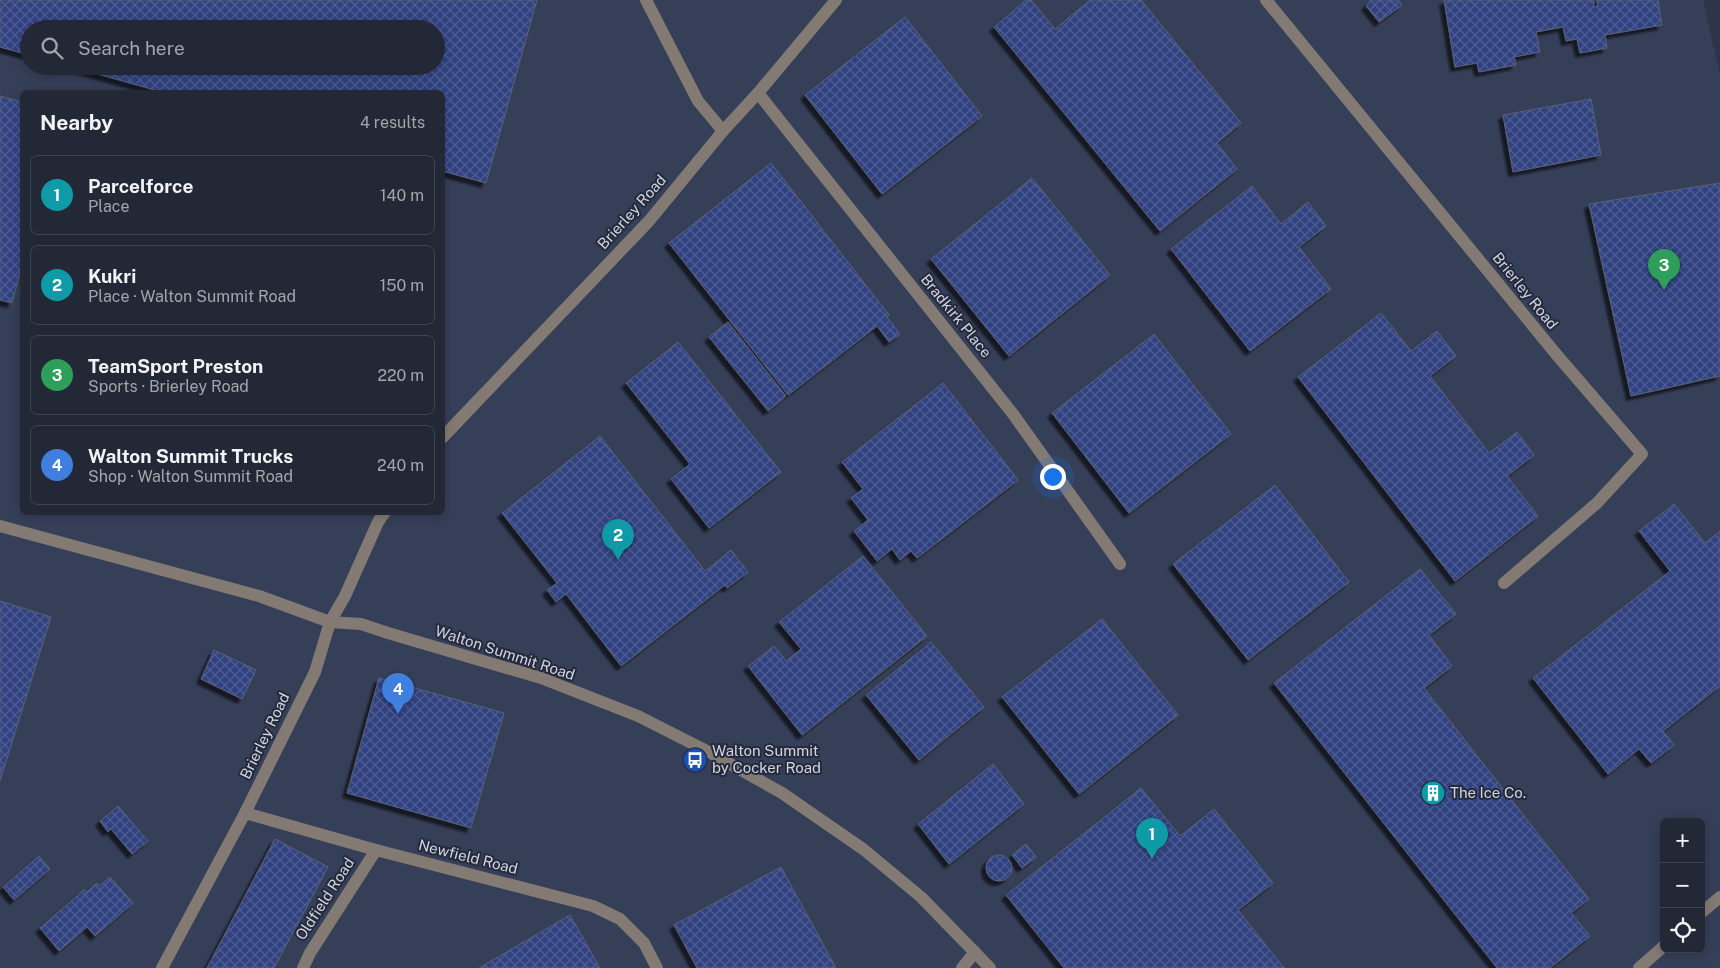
<!DOCTYPE html>
<html lang="en">
<head>
<meta charset="utf-8">
<style>
  body { margin:0; font-family:"Public Sans",sans-serif; background:#2f3442; color:#f1f3f6 }
  .controls { position:absolute; right:15px; bottom:15px; display:grid; overflow:hidden; border-radius:8px; box-shadow:0 2px 12px #0003 }
  .controls button { width:45px; height:45px; display:grid; place-items:center; padding:0; border:0; border-bottom:1px solid #404451; background:#232836; color:#f1f3f6; font:25px sans-serif }
  .you { position:absolute; left:1052px; top:476px; width:18px; height:18px; margin:-12px; border:4px solid #fff; border-radius:50%; background:#1a73e8; box-shadow:0 0 0 8px #1a73e833 }
  .badge { display:grid; place-items:center; width:32px; height:32px; border-radius:50%; background:#b8c147; color:#fff; font-size:16px; font-weight:700 }
  .pin { position:absolute; translate:-50% -41px; filter:drop-shadow(0 1px 2px #0008) }
  .pin::after { content:''; position:absolute; top:26px; width:18px; height:15px; background:inherit; clip-path:polygon(0 0,100% 0,50% 100%) }
  .list { margin:0; padding:0; list-style:none }
  h2 { display:flex; justify-content:space-between; align-items:center; height:65px; margin:0; padding:0 20px; font-size:21px }
  h2 small { font-size:16px; font-weight:400; color:#a3a6ad }
  .list li { display:grid; grid-template-columns:32px 1fr auto; gap:15px; align-items:center; box-sizing:border-box; height:80px; margin:0 10px 10px; padding:0 10px; border:1px solid #404451; border-radius:8px }
  .list b { display:block; font-size:19px; white-space:nowrap }
  .list p { margin:0; font-size:16px; white-space:nowrap; color:#a3a6ad }
  .list em { font-size:16px; font-style:normal; color:#a3a6ad }
  .icon { flex:none; width:28px; height:28px; fill:none; stroke:currentColor; stroke-width:2; stroke-linecap:round; stroke-linejoin:round }
  .map { position:relative; flex:none; width:1720px; height:968px; overflow:hidden }
  .search { position:absolute; background:#232836; box-shadow:0 2px 12px #0003; left:20px; top:20px; width:425px; height:55px; display:flex; align-items:center; gap:12px; box-sizing:border-box; padding:0 18px; border-radius:28px; color:#a3a6ad; font-size:19px }
  .panel { position:absolute; background:#232836; box-shadow:0 2px 12px #0003; left:20px; top:90px; width:425px; height:425px; border-radius:8px }
  .map>svg:first-child { display:block }
</style>
</head>
<body>
<div class="map">
<svg width="1720" height="968" viewBox="0 0 1720 968">
  <defs>
    <pattern id="building-cross-hatch" width="8" height="8" patternUnits="userSpaceOnUse" patternTransform="scale(1.25)"><rect width="8" height="8" fill="#314381"/><path d="M0 0l8 8M0 8l8-8" fill="none" stroke="#4e5d93"/></pattern>
    <filter id="shadow"><feDropShadow dx="-4.5" dy="4.5" stdDeviation="1" flood-color="#0009"/></filter>
  </defs>
  <rect width="100%" height="100%" fill="#2f3548"/>
  <!-- built -->
  <path fill="#363f58" fill-rule="evenodd" d="M 0,0 L 1703,0 L 1720,75 L 1720,968 L 0,968 ZM 29,29 L 436,29 L 436,66 L 29,66 ZM 22,92 L 442,92 L 442,512 L 22,512 ZM 1664,822 L 1701,822 L 1701,949 L 1664,949 Z"/>
  <!-- building -->
  <g fill="url(#building-cross-hatch)" stroke="#596175" filter="url(#shadow)">
    <path d="M 0,0 L 537,0 L 486,183 L 442,171 L 442,92 L 162,92 L 69,66 L 436,66 L 436,29 L 29,29 L 29,55 L 0,47 Z"/>
    <path d="M 1026,0 L 1031,0 L 1055,29 L 1090,0 L 1141,0 L 1241,123 L 1217,143 L 1237,169 L 1160,231 L 994,27 Z"/>
    <path d="M 1371,0 L 1398,0 L 1402,5 L 1379,22 L 1366,6 Z"/>
    <path d="M 1444,0 L 1593,0 L 1594,7 L 1598,6 L 1597,0 L 1658,0 L 1662,25 L 1605,35 L 1607,48 L 1580,53 L 1577,39 L 1566,41 L 1563,27 L 1536,32 L 1540,52 L 1514,57 L 1516,65 L 1479,72 L 1477,63 L 1455,67 Z"/>
    <path d="M 905,17 L 982,116 L 882,194 L 805,95 Z"/>
    <path d="M 0,96 L 22,102 L 22,265 L 12,303 L 0,300 Z"/>
    <path d="M 1591,99 L 1601,155 L 1513,172 L 1503,115 Z"/>
    <path d="M 771,163 L 889,315 L 887,317 L 900,334 L 889,342 L 877,326 L 788,395 L 669,243 Z"/>
    <path d="M 1032,178 L 1110,275 L 1009,356 L 931,259 Z"/>
    <path d="M 1720,183 L 1720,376 L 1631,396 L 1589,204 Z"/>
    <path d="M 1252,186 L 1281,224 L 1308,202 L 1326,226 L 1299,247 L 1331,289 L 1250,351 L 1171,249 Z"/>
    <path d="M 1381,313 L 1411,351 L 1437,331 L 1456,356 L 1430,376 L 1489,453 L 1517,432 L 1534,455 L 1507,476 L 1538,516 L 1455,581 L 1298,377 Z"/>
    <path d="M 728,322 L 786,396 L 768,411 L 709,337 Z"/>
    <path d="M 1154,334 L 1231,434 L 1129,513 L 1052,413 Z"/>
    <path d="M 678,342 L 781,472 L 709,528 L 671,479 L 690,464 L 626,383 Z"/>
    <path d="M 943,383 L 1018,480 L 917,558 L 911,551 L 900,560 L 892,549 L 877,561 L 854,531 L 868,520 L 851,498 L 863,489 L 842,462 Z"/>
    <path d="M 600,436 L 705,571 L 731,550 L 748,572 L 727,588 L 725,585 L 621,666 L 566,594 L 556,602 L 547,590 L 557,583 L 502,513 Z"/>
    <path d="M 1275,485 L 1349,582 L 1248,660 L 1173,564 Z"/>
    <path d="M 1674,504 L 1705,543 L 1720,531 L 1720,686 L 1663,731 L 1674,745 L 1651,763 L 1639,749 L 1608,774 L 1533,678 L 1670,571 L 1639,531 Z"/>
    <path d="M 863,556 L 927,636 L 802,735 L 748,666 L 774,646 L 786,661 L 801,649 L 779,622 Z"/>
    <path d="M 1420,569 L 1456,614 L 1429,635 L 1452,666 L 1424,688 L 1589,899 L 1571,913 L 1590,936 L 1550,968 L 1497,968 L 1274,683 Z"/>
    <path d="M 0,601 L 51,617 L 0,781 Z"/>
    <path d="M 1102,619 L 1178,715 L 1079,794 L 1002,697 Z"/>
    <path d="M 931,642 L 984,707 L 919,760 L 866,695 Z"/>
    <path d="M 214,650 L 256,670 L 242,699 L 201,679 Z"/>
    <path d="M 379,678 L 504,713 L 471,828 L 347,793 Z"/>
    <path d="M 993,764 L 1024,804 L 949,864 L 918,824 Z"/>
    <path d="M 1141,788 L 1180,836 L 1214,809 L 1273,883 L 1238,910 L 1284,968 L 1064,968 L 1006,895 Z"/>
    <path d="M 118,806 L 148,841 L 132,854 L 111,829 L 108,832 L 100,821 Z"/>
    <path d="M 275,839 L 328,867 L 274,968 L 207,968 Z"/>
    <path d="M 1026,844 L 1036,857 L 1022,868 L 1012,855 Z"/>
    <circle cx="999" cy="868" r="13"/>
    <path d="M 39,856 L 50,869 L 14,900 L 3,887 Z"/>
    <path d="M 781,867 L 836,968 L 697,968 L 674,925 Z"/>
    <path d="M 110,877 L 133,903 L 95,936 L 87,927 L 59,951 L 40,928 L 84,890 L 87,892 L 97,883 L 99,886 Z"/>
    <path d="M 570,915 L 600,968 L 479,968 Z"/>
  </g>
  <g fill="none" stroke-linecap="round" stroke-linejoin="round">
    <!-- minor -->
    <g stroke="#837b73" stroke-width="12">
      <path d="M 646,0 L 698,101 L 723,131"/>
      <path d="M 1266,0 L 1556,354 L 1642,454 L 1597,503 L 1504,583"/>
      <path d="M 758,93 L 1013,414 L 1120,564"/>
      <path d="M 442,438 L 649,221 L 723,131 L 758,93 L 836,0"/>
      <path d="M 0,526 L 259,596 L 330,622 L 361,624 L 388,633 L 541,678 L 638,716 L 709,752 L 782,793 L 863,849 L 921,897 L 990,968"/>
      <path d="M 245,813 L 376,850 L 593,906 L 620,919 L 644,943 L 657,968"/>
      <path d="M 1701,913 L 1720,897"/>
      <path d="M 162,968 L 245,813 L 315,672 L 330,622 L 345,596 L 378,522 L 385,512"/>
      <path d="M 303,968 L 310,953 L 376,850"/>
      <path d="M 962,968 L 975,952"/>
      <path d="M 1639,968 L 1664,946"/>
    </g>
  </g>
  <!-- icons -->
  <defs>
    <symbol id="bus-disc" viewBox="-11 -11 22 22"><circle r="9.5" fill="#1a4fb4" stroke="#252b3d"/><path d="M-5-6H5V4H4V6H2V4H-2V6H-4V4H-5ZM-3.5-4V0h7V-4ZM-3.5 1.2v1.5H-2V1.2ZM2 1.2v1.5H3.5V1.2Z" fill="#fff"/></symbol>
    <symbol id="building-disc" viewBox="-11 -11 22 22"><circle r="9.5" fill="#0f9aa8" stroke="#252b3d"/><path d="M-4-6H4V6H1V3H-1V6H-4ZM-2.5-4.3h1.7v1.8h-1.7ZM.8-4.3h1.7v1.8H.8ZM-2.5-1h1.7V.8h-1.7ZM.8-1h1.7V.8H.8Z" fill="#fff"/></symbol>
  </defs>
  <g fill-rule="evenodd">
    <use href="#bus-disc" x="681" y="746" width="28" height="28"/>
    <use href="#building-disc" x="1419" y="779" width="28" height="28"/>
  </g>
  <g text-anchor="middle" stroke-width="4" stroke-linejoin="round" paint-order="stroke">
    <!-- street labels -->
    <g font-size="15" fill="#d0d5e1" stroke="#252b3d">
      <text transform="translate(632 212) rotate(-48)" y="5">Brierley Road</text>
      <text transform="translate(1525 291) rotate(51)" y="5">Brierley Road</text>
      <text transform="translate(956 316) rotate(51)" y="5">Bradkirk Place</text>
      <text transform="translate(505 653) rotate(18)" y="5">Walton Summit Road</text>
      <text transform="translate(265 736) rotate(-64)" y="5">Brierley Road</text>
      <text transform="translate(468 857) rotate(14)" y="5">Newfield Road</text>
      <text transform="translate(325 899) rotate(-57)" y="5">Oldfield Road</text>
    </g>
    <!-- poi labels -->
    <g font-size="15" fill="#d0d5e1" stroke="#252b3d" text-anchor="start">
      <text x="712" y="756">Walton Summit<tspan x="712" dy="17">by Cocker Road</tspan></text>
      <text x="1450" y="798">The Ice Co.</text>
    </g>
  </g>
</svg>
<div class="controls">
<button>+</button>
<button>−</button>
<button><svg class="icon" aria-label="locate" viewBox="0 0 24 24"><circle cx="12" cy="12" r="6"/><path d="M12 2v4M12 18v4M2 12h4M18 12h4"/></svg></button>
</div>
<div class="you"></div>
<div class="pin badge" style="left:1152px;top:859px;background:#0f9aa8">1</div>
<div class="pin badge" style="left:618px;top:560px;background:#0f9aa8">2</div>
<div class="pin badge" style="left:1664px;top:290px;background:#2e9e5b">3</div>
<div class="pin badge" style="left:398px;top:714px;background:#3f7fe0">4</div>
<div class="search"><svg class="icon" aria-label="search" viewBox="0 0 24 24"><circle cx="10" cy="10" r="6"/><path d="M15 15l6 6"/></svg>Search here</div>
<section class="panel">
<h2>Nearby<small>4 results</small></h2>
<ul class="list">
<li><span class="badge" style="background:#0f9aa8">1</span><div><b>Parcelforce</b><p>Place</p></div><em>140 m</em></li>
<li><span class="badge" style="background:#0f9aa8">2</span><div><b>Kukri</b><p>Place · Walton Summit Road</p></div><em>150 m</em></li>
<li><span class="badge" style="background:#2e9e5b">3</span><div><b>TeamSport Preston</b><p>Sports · Brierley Road</p></div><em>220 m</em></li>
<li><span class="badge" style="background:#3f7fe0">4</span><div><b>Walton Summit Trucks</b><p>Shop · Walton Summit Road</p></div><em>240 m</em></li>
</ul>
</section>
</div>
</body>
</html>
